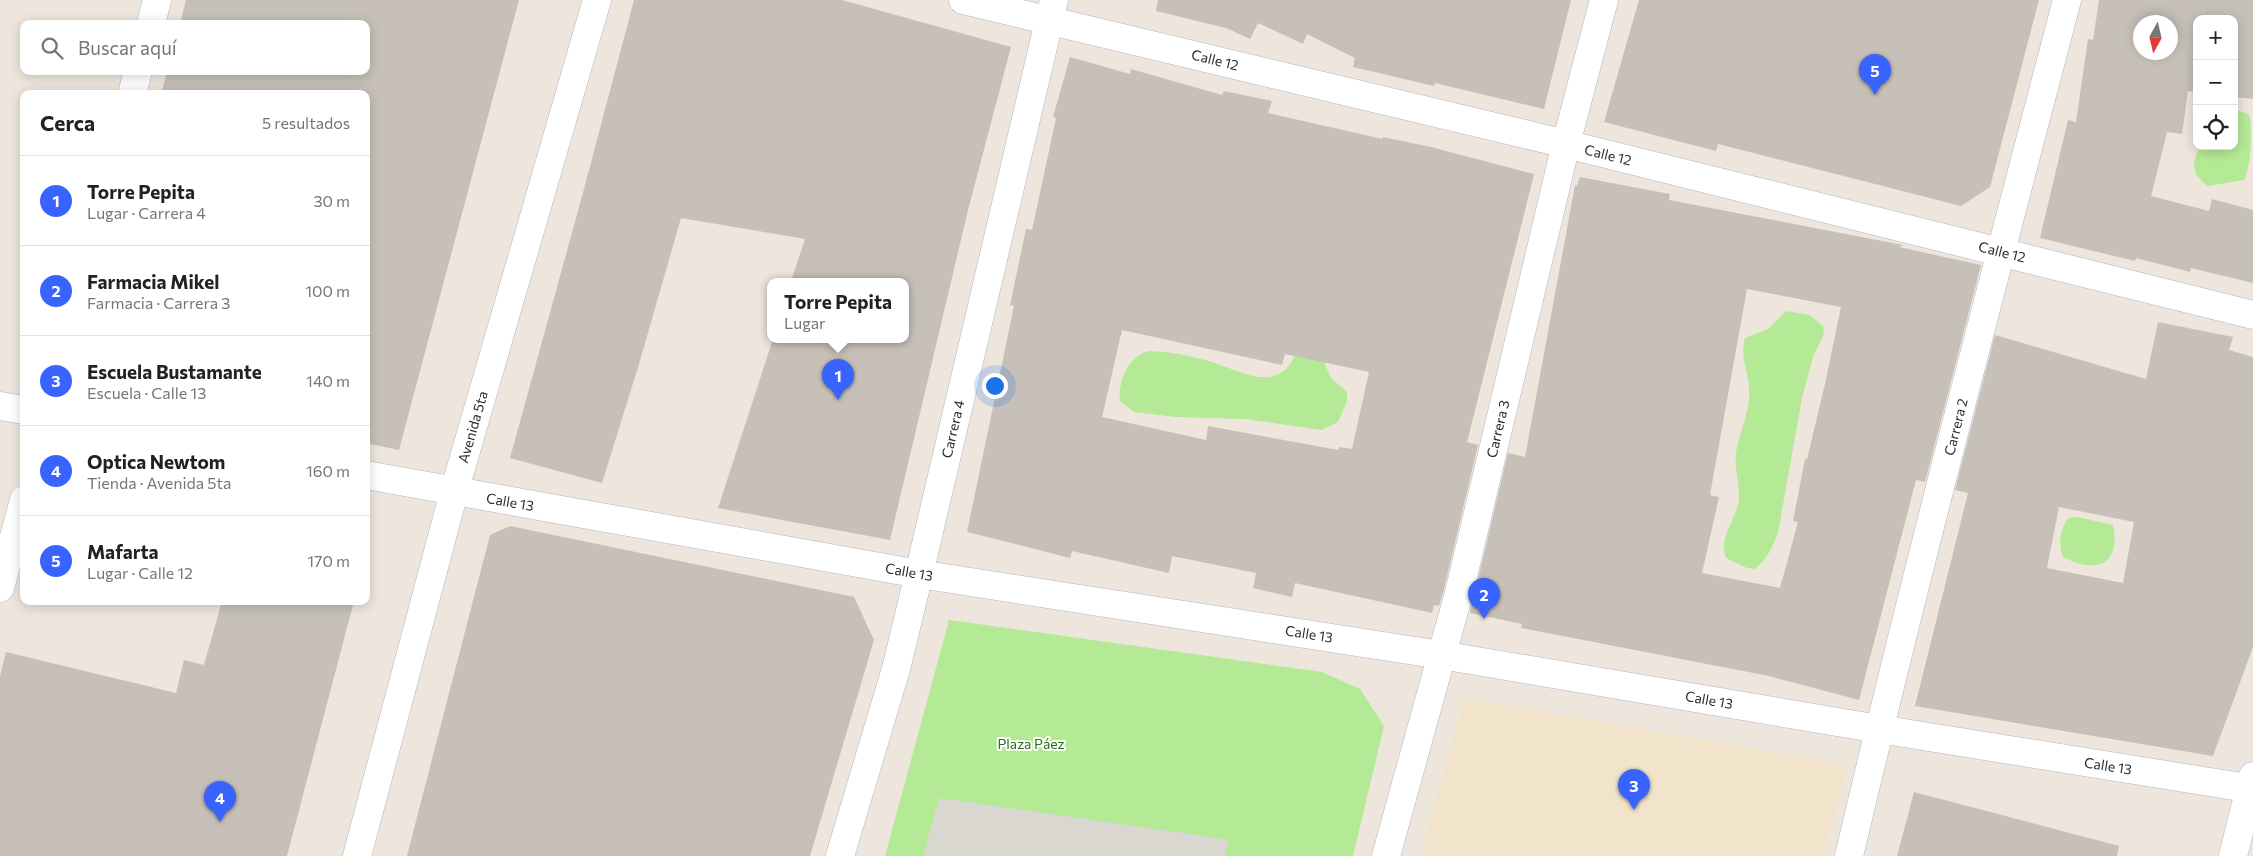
<!DOCTYPE html>
<html lang="es">
<head>
<meta charset="utf-8">
<style>
  body { margin:0; font-family:Commissioner,sans-serif; background:#f6f6f6; color:#222 }
  .controls { position:absolute; right:15px; top:15px; display:grid; overflow:hidden; border-radius:10px; box-shadow:0 2px 12px #0003 }
  .controls button { width:45px; height:45px; display:grid; place-items:center; padding:0; border:0; border-bottom:1px solid #e0e0e0; background:#fff; color:#222; font:25px sans-serif }
  .compass { position:absolute; left:2133px; top:15px; width:45px; height:45px; border-radius:50%; background:#fff; box-shadow:0 2px 12px #0003; rotate:188deg }
  .you { position:absolute; left:994px; top:385px; width:18px; height:18px; margin:-12px; border:4px solid #fff; border-radius:50%; background:#1a73e8; box-shadow:0 0 0 8px #1a73e833 }
  .badge { display:grid; place-items:center; width:32px; height:32px; border-radius:50%; background:#3963ff; color:#fff; font-size:16px; font-weight:700 }
  .pin { position:absolute; translate:-50% -41px; filter:drop-shadow(0 1px 2px #0008) }
  .pin::after { content:''; position:absolute; top:26px; width:18px; height:15px; background:inherit; clip-path:polygon(0 0,100% 0,50% 100%) }
  .popup { position:absolute; left:767px; top:278px; width:142px; height:65px; box-sizing:border-box; display:grid; place-content:center; border-radius:10px; background:#fff; filter:drop-shadow(0 1px 4px #0005); font-size:16px; white-space:nowrap; color:#767676 }
  .popup b { font-size:19px; color:#222 }
  .popup::after { content:''; position:absolute; left:50%; top:100%; margin-left:-10px; border:10px solid transparent; border-top-color:#fff }
  .list { margin:0; padding:0; list-style:none }
  h2 { display:flex; justify-content:space-between; align-items:center; height:65px; margin:0; padding:0 20px; font-size:21px }
  h2 small { font-size:16px; font-weight:400; color:#767676 }
  .list li { display:grid; grid-template-columns:32px 1fr auto; gap:15px; align-items:center; box-sizing:border-box; height:90px; padding:0 20px; border-top:1px solid #e0e0e0 }
  .list b { display:block; font-size:19px; white-space:nowrap }
  .list p { margin:0; font-size:16px; white-space:nowrap; color:#767676 }
  .list em { font-size:16px; font-style:normal; color:#767676 }
  .icon { flex:none; width:28px; height:28px; fill:none; stroke:currentColor; stroke-width:2; stroke-linecap:round; stroke-linejoin:round }
  .map { position:relative; flex:none; width:2253px; height:856px; overflow:hidden }
  .search { position:absolute; background:#fff; box-shadow:0 2px 12px #0003; left:20px; top:20px; width:350px; height:55px; display:flex; align-items:center; gap:12px; box-sizing:border-box; padding:0 18px; border-radius:10px; color:#767676; font-size:19px }
  .panel { position:absolute; background:#fff; box-shadow:0 2px 12px #0003; left:20px; top:90px; width:350px; height:515px; border-radius:10px }
  .map>svg:first-child { display:block }
</style>
</head>
<body>
<div class="map">
<svg width="2253" height="856" viewBox="0 0 2253 856">
  <rect width="100%" height="100%" fill="#eee6dd"/>
  <!-- education -->
  <path fill="#f1e4cb" d="M 1464,698 L 1848,765 L 1823,856 L 1420,856 Z"/>
  <!-- green -->
  <g fill="#b4e995">
    <path d="M 2234,110 C 2239,111 2245,112 2249,115 C 2253,124 2251,169 2244,180 L 2208,186 C 2192,175 2190,163 2201,146 L 2234,146 Z"/>
    <path d="M 1786,311 L 1810,315 L 1823,326 L 1824,334 L 1813,357 L 1802,398 L 1778,533 C 1772,548 1767,559 1755,569 L 1747,568 L 1726,558 C 1718,536 1737,520 1739,499 C 1740,484 1734,469 1736,454 C 1738,435 1748,417 1749,398 C 1751,375 1739,360 1745,338 L 1768,329 Z"/>
    <path d="M 1148,351 C 1167,351 1187,355 1205,360 C 1237,368 1278,398 1296,353 L 1324,362 L 1331,378 L 1347,392 L 1347,401 L 1338,422 L 1321,430 L 1246,419 L 1176,417 L 1134,412 L 1120,401 C 1118,380 1128,358 1148,351 Z"/>
    <path d="M 2077,517 L 2113,525 C 2115,533 2115,537 2114,545 C 2110,573 2082,567 2063,557 C 2058,544 2060,529 2068,518 Z"/>
    <path d="M 949,620 L 1322,672 L 1360,689 L 1384,726 L 1353,856 L 885,856 Z"/>
  </g>
  <!-- plaza -->
  <path fill="#dad6d0" d="M 939,798 L 1197,835 L 1229,840 L 1225,856 L 923,856 Z"/>
  <!-- building -->
  <g fill="#c6c0b8" fill-rule="evenodd">
    <path d="M 186,0 L 519,0 L 399,450 L 366,443 L 366,94 L 161,94 L 167,71 L 366,71 L 366,24 L 180,24 Z"/>
    <path d="M 634,0 L 842,0 L 1011,47 L 968,210 L 890,540 L 718,508 L 773,339 L 906,339 L 906,281 L 791,281 L 805,239 L 681,218 L 639,364 L 602,483 L 510,458 L 584,189 Z"/>
    <path d="M 1158,0 L 1571,0 L 1544,109 L 1435,83 L 1434,86 L 1353,67 L 1355,58 L 1307,34 L 1303,44 L 1258,23 L 1250,39 L 1226,28 L 1156,11 Z"/>
    <path d="M 1639,0 L 2039,0 L 1990,187 L 1961,206 L 1718,144 L 1716,151 L 1604,122 Z"/>
    <path d="M 2099,0 L 2253,0 L 2253,99 L 2234,97 L 2234,19 L 2197,19 L 2197,92 L 2188,91 L 2182,134 L 2167,132 L 2151,196 L 2209,211 L 2212,199 L 2253,210 L 2253,283 L 2191,268 L 2190,272 L 2136,258 L 2135,261 L 2040,238 L 2068,120 L 2076,122 L 2088,39 L 2093,40 ZM 2140,22 L 2170,22 L 2170,52 L 2140,52 Z"/>
    <path d="M 1070,57 L 1130,74 L 1131,69 L 1222,95 L 1224,91 L 1272,101 L 1268,113 L 1383,139 L 1383,137 L 1431,147 L 1534,174 L 1467,442 L 1478,445 L 1444,589 L 1439,606 L 1434,605 L 1432,613 L 1295,583 L 1292,597 L 1253,588 L 1256,573 L 1172,556 L 1169,573 L 1072,551 L 1070,558 L 967,532 L 1014,306 L 1010,305 L 1026,229 L 1032,230 L 1056,118 L 1053,117 ZM 1122,330 L 1282,365 L 1285,354 L 1369,372 L 1352,449 L 1339,447 L 1338,450 L 1208,426 L 1206,440 L 1102,417 Z"/>
    <path d="M 1580,177 L 1670,194 L 1669,200 L 1903,245 L 1899,247 L 1981,265 L 1925,482 L 1916,480 L 1859,700 L 1769,676 L 1521,628 L 1522,624 L 1470,613 L 1508,453 L 1525,457 L 1575,185 L 1577,186 ZM 1747,289 L 1841,307 L 1825,384 L 1807,459 L 1805,459 L 1793,521 L 1798,522 L 1780,588 L 1702,573 L 1719,497 L 1710,495 Z"/>
    <path d="M 2158,322 L 2233,337 L 2229,350 L 2253,357 L 2253,647 L 2213,756 L 1915,706 L 1968,493 L 1955,490 L 1995,335 L 2146,379 ZM 2059,507 L 2134,522 L 2123,583 L 2047,568 Z"/>
    <path d="M 510,526 L 854,597 L 874,640 L 810,856 L 407,856 L 490,535 Z"/>
    <path d="M 222,601 L 354,601 L 287,856 L 0,856 L 0,676 L 6,652 L 176,693 L 184,660 L 204,665 Z"/>
    <path d="M 1914,792 L 2119,846 L 2117,856 L 1897,856 Z"/>
  </g>
  <g fill="none" stroke-linecap="round" stroke-linejoin="round">
    <defs>
      <g id="minor">
        <path d="M 963,0 L 1566,144 L 2253,315"/>
        <path d="M 151,24 L 157,0"/>
        <path d="M 132,94 L 138,71"/>
        <path d="M 0,406 L 24,410"/>
        <path d="M 366,475 L 919,574 L 1441,655 L 1879,729 L 2253,789"/>
        <path d="M 0,588 L 24,500"/>
        <path d="M 840,856 L 896,669 L 919,574 L 1054,0"/>
        <path d="M 1386,856 L 1459,593 L 1566,144 L 1604,0"/>
        <path d="M 1849,856 C 1917,569 1992,285 2067,0"/>
        <path d="M 2233,856 L 2253,776"/>
      </g>
      <path id="tertiary" d="M 357,856 L 454,492 L 597,0"/>
    </defs>
    <!-- minor casing -->
    <use href="#minor" stroke="#b1b4c0" stroke-width="29"/>
    <!-- tertiary casing -->
    <use href="#tertiary" stroke="#b1b4c0" stroke-width="29"/>
    <!-- minor -->
    <use href="#minor" stroke="#fff" stroke-width="28"/>
    <!-- tertiary -->
    <use href="#tertiary" stroke="#fff" stroke-width="28"/>
  </g>
  <g text-anchor="middle" stroke-width="4" stroke-linejoin="round" paint-order="stroke">
    <!-- street labels -->
    <g font-size="14" fill="#2b2b2b" stroke="#fff">
      <text transform="translate(1215 60) rotate(14)" y="5">Calle 12</text>
      <text transform="translate(1608 155) rotate(14)" y="5">Calle 12</text>
      <text transform="translate(2002 252) rotate(14)" y="5">Calle 12</text>
      <text transform="translate(473 427) rotate(-74)" y="5">Avenida 5ta</text>
      <text transform="translate(1956 427) rotate(-76)" y="5">Carrera 2</text>
      <text transform="translate(953 429) rotate(-77)" y="5">Carrera 4</text>
      <text transform="translate(1498 429) rotate(-77)" y="5">Carrera 3</text>
      <text transform="translate(510 502) rotate(10)" y="5">Calle 13</text>
      <text transform="translate(909 572) rotate(10)" y="5">Calle 13</text>
      <text transform="translate(1309 634) rotate(9)" y="5">Calle 13</text>
      <text transform="translate(1709 700) rotate(10)" y="5">Calle 13</text>
      <text transform="translate(2108 766) rotate(9)" y="5">Calle 13</text>
    </g>
    <!-- park labels -->
    <g font-size="14" fill="#2a7014" stroke="#fff">
      <text x="1031" y="749">Plaza Páez</text>
    </g>
  </g>
</svg>
<div class="controls">
<button>+</button>
<button>−</button>
<button><svg class="icon" aria-label="locate" viewBox="0 0 24 24"><circle cx="12" cy="12" r="6"/><path d="M12 2v4M12 18v4M2 12h4M18 12h4"/></svg></button>
</div>
<svg class="compass" viewBox="-18 -18 36 36"><path d="M0-13l5 13h-10z" fill="#e53935"/><path d="M0 13l5-13h-10z" fill="#767676"/></svg>
<div class="you"></div>
<div class="pin badge" style="left:838px;top:400px">1</div>
<div class="popup"><b>Torre Pepita</b>Lugar</div>
<div class="pin badge" style="left:1484px;top:619px">2</div>
<div class="pin badge" style="left:1634px;top:810px">3</div>
<div class="pin badge" style="left:220px;top:822px">4</div>
<div class="pin badge" style="left:1875px;top:95px">5</div>
<div class="search"><svg class="icon" aria-label="search" viewBox="0 0 24 24"><circle cx="10" cy="10" r="6"/><path d="M15 15l6 6"/></svg>Buscar aquí</div>
<section class="panel">
<h2>Cerca<small>5 resultados</small></h2>
<ul class="list">
<li><span class="badge">1</span><div><b>Torre Pepita</b><p>Lugar · Carrera 4</p></div><em>30 m</em></li>
<li><span class="badge">2</span><div><b>Farmacia Mikel</b><p>Farmacia · Carrera 3</p></div><em>100 m</em></li>
<li><span class="badge">3</span><div><b>Escuela Bustamante</b><p>Escuela · Calle 13</p></div><em>140 m</em></li>
<li><span class="badge">4</span><div><b>Optica Newtom</b><p>Tienda · Avenida 5ta</p></div><em>160 m</em></li>
<li><span class="badge">5</span><div><b>Mafarta</b><p>Lugar · Calle 12</p></div><em>170 m</em></li>
</ul>
</section>
</div>
</body>
</html>
